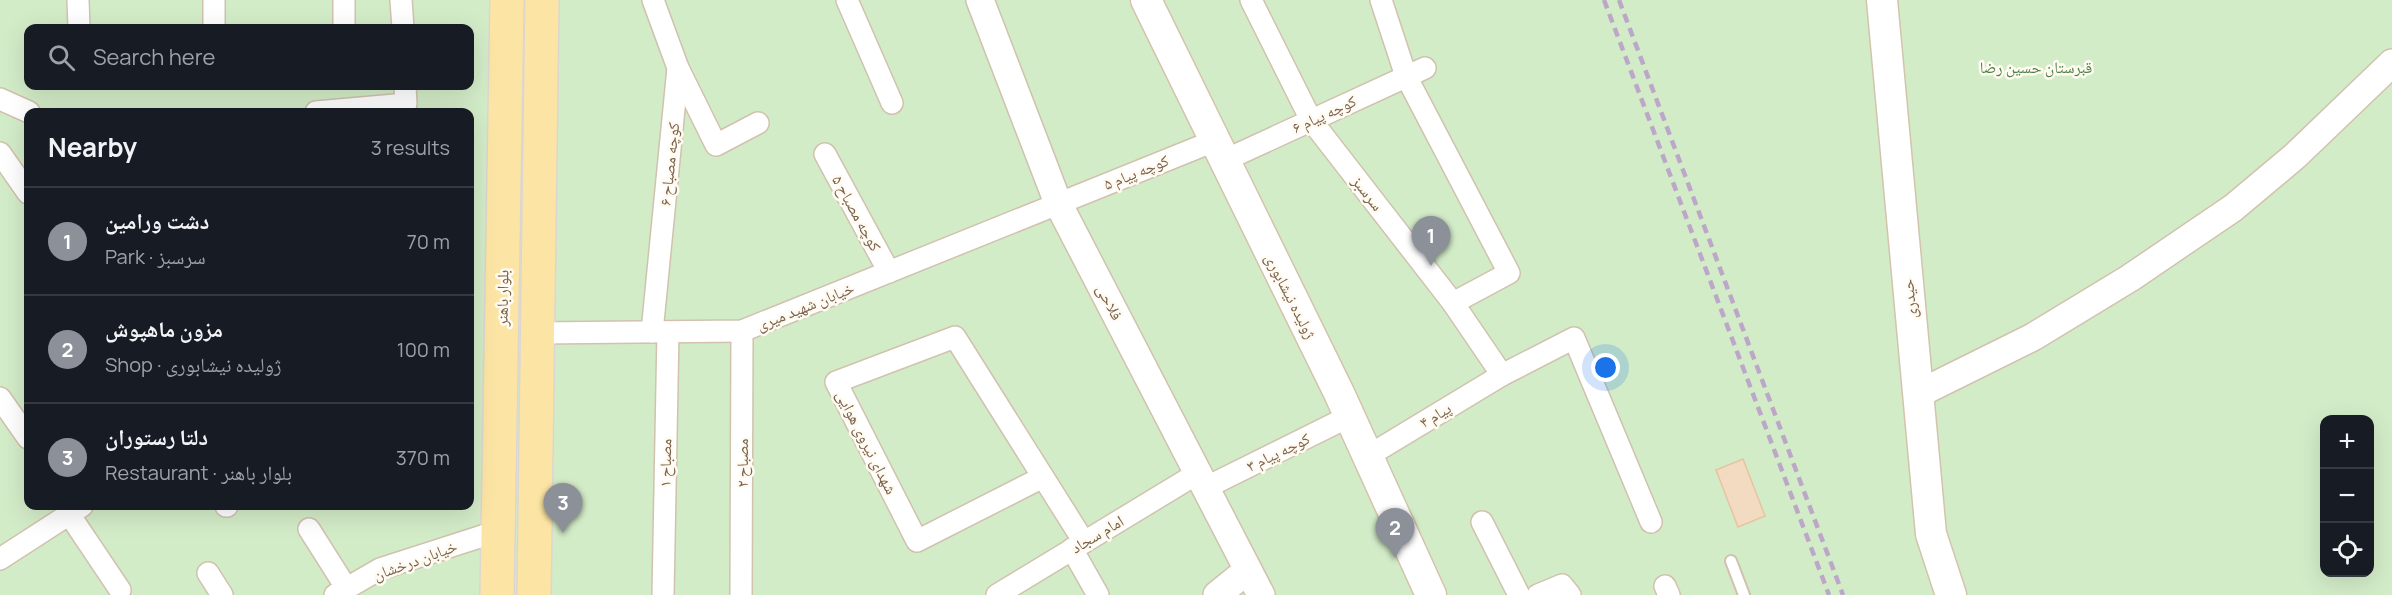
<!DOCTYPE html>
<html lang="en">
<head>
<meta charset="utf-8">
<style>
  body { margin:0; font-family:Manrope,"Noto Naskh Arabic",sans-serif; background:#242831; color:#f1f3f6 }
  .controls { position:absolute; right:18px; bottom:18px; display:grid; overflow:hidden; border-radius:12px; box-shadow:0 6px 24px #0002 }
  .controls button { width:54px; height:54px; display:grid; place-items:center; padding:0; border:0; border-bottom:2px solid #363941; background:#171b24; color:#f1f3f6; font:30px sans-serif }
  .you { position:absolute; left:1606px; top:368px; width:21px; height:21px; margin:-15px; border:4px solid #fff; border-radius:50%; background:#1a73e8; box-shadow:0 0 0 9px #1a73e833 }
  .badge { display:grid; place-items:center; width:39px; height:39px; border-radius:50%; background:#8c9099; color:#fff; font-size:20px; font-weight:700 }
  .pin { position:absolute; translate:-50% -50px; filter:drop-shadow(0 2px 3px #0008) }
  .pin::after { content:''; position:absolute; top:32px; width:21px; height:18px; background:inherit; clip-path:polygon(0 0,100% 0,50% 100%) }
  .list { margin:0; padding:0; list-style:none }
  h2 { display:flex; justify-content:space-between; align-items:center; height:78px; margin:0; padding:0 24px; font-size:26px }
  h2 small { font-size:20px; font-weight:400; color:#9ea1a6 }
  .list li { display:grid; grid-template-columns:39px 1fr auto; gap:18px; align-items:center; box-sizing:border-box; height:108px; padding:0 24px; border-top:2px solid #363941 }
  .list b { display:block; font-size:22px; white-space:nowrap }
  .list p { margin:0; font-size:20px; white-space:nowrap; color:#9ea1a6 }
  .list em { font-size:20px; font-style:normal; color:#9ea1a6 }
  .icon { flex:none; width:33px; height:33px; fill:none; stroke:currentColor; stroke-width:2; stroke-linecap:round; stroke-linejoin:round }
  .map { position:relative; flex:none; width:2392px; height:595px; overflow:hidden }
  .search { position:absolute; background:#171b24; box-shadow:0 6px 24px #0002; left:24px; top:24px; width:450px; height:66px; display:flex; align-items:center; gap:15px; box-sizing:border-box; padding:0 21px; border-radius:12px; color:#9ea1a6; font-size:22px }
  .panel { position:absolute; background:#171b24; box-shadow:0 6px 24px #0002; left:24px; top:108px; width:450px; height:402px; border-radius:12px }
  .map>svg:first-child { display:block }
</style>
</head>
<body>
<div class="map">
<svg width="2392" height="595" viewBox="0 0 2392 595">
  <rect width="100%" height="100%" fill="#fdf8eb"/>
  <!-- green -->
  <path fill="#d3ecc8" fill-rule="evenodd" d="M 0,0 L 2392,0 L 2392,595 L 0,595 ZM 28,28 L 470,28 L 470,86 L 28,86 ZM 28,112 L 470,112 L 470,506 L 28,506 ZM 2324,420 L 2370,420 L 2370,572 L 2324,572 Z"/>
  <!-- building -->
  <path fill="#f3dbc2" stroke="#e6c4a2" stroke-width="1.5" d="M 1743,459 L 1765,516 L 1738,527 L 1716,470 Z"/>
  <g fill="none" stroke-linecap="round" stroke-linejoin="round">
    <defs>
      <path id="service" d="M 1731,561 L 1744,595"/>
      <g id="minor">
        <path d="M 78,0 L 79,28"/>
        <path d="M 344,0 L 344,28"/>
        <path d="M 401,0 L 403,28"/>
        <path d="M 847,0 L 892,103"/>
        <path d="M 1251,0 L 1311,120 L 1453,303 L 1502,375"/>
        <path d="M 1381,0 L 1406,76 L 1509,273 L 1453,303"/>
        <path d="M 214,28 L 214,0"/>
        <path d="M 678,68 L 716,145 L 758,123"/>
        <path d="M 0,99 L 29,112"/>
        <path d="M 316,112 L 406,104 L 405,86"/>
        <path d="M 0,153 L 28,193"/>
        <path d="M 825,154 L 889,272"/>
        <path d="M 1223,161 L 1425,68"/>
        <path d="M 652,332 L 678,68 L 653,0"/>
        <path d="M 538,333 L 742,331 L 1214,141"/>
        <path d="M 0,398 L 28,438"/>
        <path d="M 1368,456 L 1502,375 L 1574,338 L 1651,522"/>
        <path d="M 1043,477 L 917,541 L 836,382 L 955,337 L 1084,542"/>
        <path d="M 1205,488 L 1350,416"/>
        <path d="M 226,506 L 227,506"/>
        <path d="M 69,514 L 120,590"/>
        <path d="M 1482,522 L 1519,595"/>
        <path d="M 309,529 L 347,589"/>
        <path d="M 1072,549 L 1098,595"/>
        <path d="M 0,559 L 82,506"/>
        <path d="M 208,573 L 222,595"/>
        <path d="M 1665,586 L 1669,595"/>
        <path d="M 335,595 L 380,569 L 498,531"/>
        <path d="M 663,595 L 668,332"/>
        <path d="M 741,595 L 742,331"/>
        <path d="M 997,595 L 1198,473"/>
        <path d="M 1538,595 L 1562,585 L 1570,595"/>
      </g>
      <g id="tertiary">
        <path d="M 980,0 L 1058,203 L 1261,595"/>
        <path d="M 1918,394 L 2033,337 L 2130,278 L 2233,208 L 2295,156 L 2392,63"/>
        <path d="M 1217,595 L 1248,570"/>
      </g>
      <g id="secondary">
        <path d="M 1146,0 L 1339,393 L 1431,595"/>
        <path d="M 1882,0 L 1931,534 L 1951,595"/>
      </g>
      <g id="primary">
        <path d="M 497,595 L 507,0"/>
        <path d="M 534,595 L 542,0"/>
      </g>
    </defs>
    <!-- service casing -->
    <use href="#service" stroke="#d1c2af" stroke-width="14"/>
    <!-- minor casing -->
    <use href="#minor" stroke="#d1c2af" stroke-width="24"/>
    <!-- tertiary casing -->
    <use href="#tertiary" stroke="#d1c2af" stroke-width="30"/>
    <!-- secondary casing -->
    <use href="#secondary" stroke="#d4c3ad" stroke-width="33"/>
    <!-- primary casing -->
    <use href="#primary" stroke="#dcd6d0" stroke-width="36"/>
    <!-- service -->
    <use href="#service" stroke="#fff" stroke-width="10"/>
    <!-- minor -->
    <use href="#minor" stroke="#fff" stroke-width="21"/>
    <!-- tertiary -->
    <use href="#tertiary" stroke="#fff" stroke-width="27"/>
    <!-- secondary -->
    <use href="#secondary" stroke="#fff" stroke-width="30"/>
    <!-- primary -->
    <use href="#primary" stroke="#fce5a4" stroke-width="33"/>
    <!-- rail -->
    <g stroke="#bda7c9" stroke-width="4.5" stroke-dasharray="9 6" stroke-linecap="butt">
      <path d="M 1604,0 L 1829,595"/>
      <path d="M 1619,0 L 1843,595"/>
    </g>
  </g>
  <g text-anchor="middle" stroke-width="5" stroke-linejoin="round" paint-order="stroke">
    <!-- park labels -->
    <g font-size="16" fill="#4e8043" stroke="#fffbf2">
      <text x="2036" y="73">قبرستان حسین رضا</text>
    </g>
    <!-- street labels -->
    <g font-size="16" fill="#7a624c" stroke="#fffbf2">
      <text transform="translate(1324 114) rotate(-25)" y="6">کوچه پیام ۶</text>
      <text transform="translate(669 164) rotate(-84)" y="6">کوچه مصباح ۶</text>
      <text transform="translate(1136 172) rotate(-22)" y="6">کوچه پیام ۵</text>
      <text transform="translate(1368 193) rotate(52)" y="6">سرسبز</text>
      <text transform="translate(857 213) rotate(61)" y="6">کوچه مصباح ۵</text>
      <text transform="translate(1291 296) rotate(63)" y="6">ژولیده نیشابوری</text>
      <text transform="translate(502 298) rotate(-89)" y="6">بلوار باهنر</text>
      <text transform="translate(1909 299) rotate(-96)" y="6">حیدری</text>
      <text transform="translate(1110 302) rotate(63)" y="6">فلاحی</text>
      <text transform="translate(805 306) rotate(-22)" y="6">خیابان شهید میری</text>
      <text transform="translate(1435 415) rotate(-31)" y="6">پیام ۴</text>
      <text transform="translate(867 442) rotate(63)" y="6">شهدای نیروی هوایی</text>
      <text transform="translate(1278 452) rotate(-26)" y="6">کوچه پیام ۳</text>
      <text transform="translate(665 463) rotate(-89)" y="6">مصباح ۱</text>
      <text transform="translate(742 463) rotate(-90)" y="6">مصباح ۲</text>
      <text transform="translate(1097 534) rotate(-31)" y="6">امام سجاد</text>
      <text transform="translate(415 560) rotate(-20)" y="6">خیابان درخشان</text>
    </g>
  </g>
</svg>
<div class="controls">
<button>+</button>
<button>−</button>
<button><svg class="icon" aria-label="locate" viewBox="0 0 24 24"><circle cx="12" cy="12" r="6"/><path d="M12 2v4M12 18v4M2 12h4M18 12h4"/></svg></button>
</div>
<div class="you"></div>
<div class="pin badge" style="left:1431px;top:266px">1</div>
<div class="pin badge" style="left:1395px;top:558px">2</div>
<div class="pin badge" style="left:563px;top:533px">3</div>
<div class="search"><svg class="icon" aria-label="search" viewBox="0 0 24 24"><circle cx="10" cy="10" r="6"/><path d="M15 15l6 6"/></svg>Search here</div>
<section class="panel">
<h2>Nearby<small>3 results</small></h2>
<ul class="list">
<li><span class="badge">1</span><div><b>دشت ورامین</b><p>Park · سرسبز</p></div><em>70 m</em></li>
<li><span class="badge">2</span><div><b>مزون ماهپوش</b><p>Shop · ژولیده نیشابوری</p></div><em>100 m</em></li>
<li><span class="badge">3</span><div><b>دلتا رستوران</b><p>Restaurant · بلوار باهنر</p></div><em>370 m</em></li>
</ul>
</section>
</div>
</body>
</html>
